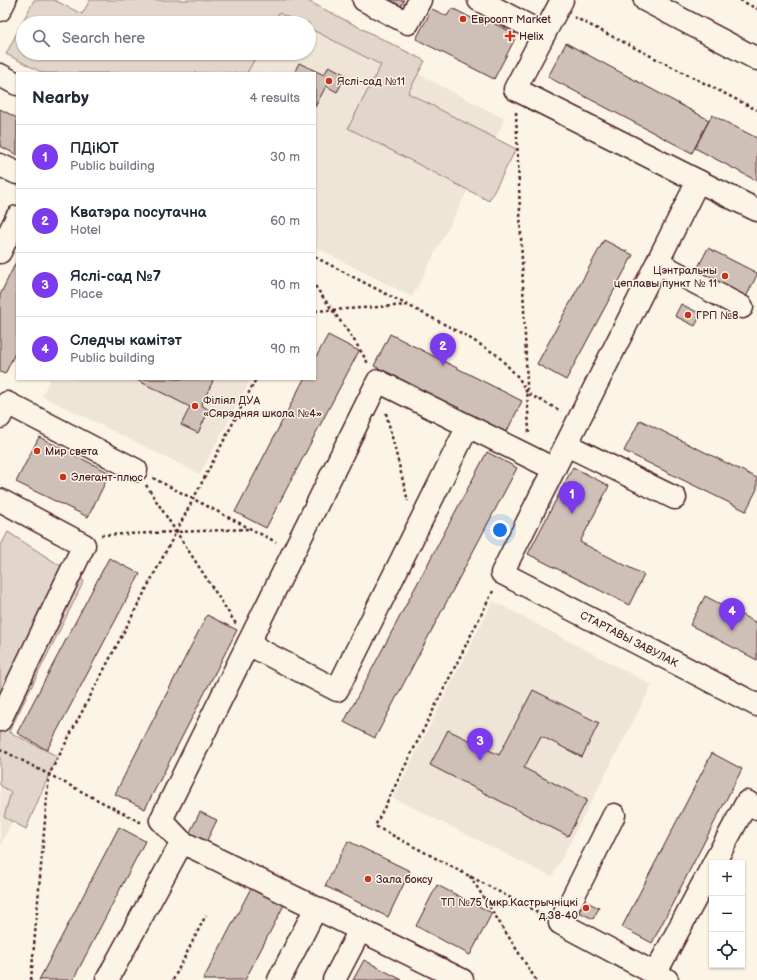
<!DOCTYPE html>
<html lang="en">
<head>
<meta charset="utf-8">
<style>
  body { margin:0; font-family:"Balsamiq Sans",sans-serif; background:#f2f2f3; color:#1f2937 }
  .controls { position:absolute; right:12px; bottom:12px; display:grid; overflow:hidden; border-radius:0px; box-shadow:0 1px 3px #0004 }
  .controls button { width:36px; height:36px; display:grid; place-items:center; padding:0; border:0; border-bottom:1px solid #e0e1e3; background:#fff; color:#1f2937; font:20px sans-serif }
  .you { position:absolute; left:500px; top:530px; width:14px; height:14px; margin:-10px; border:3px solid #fff; border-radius:50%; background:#1a73e8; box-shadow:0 0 0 6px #1a73e833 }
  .badge { display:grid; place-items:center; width:26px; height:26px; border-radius:50%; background:#7c3aed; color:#fff; font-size:13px; font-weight:700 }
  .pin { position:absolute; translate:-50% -33px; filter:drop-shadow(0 1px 2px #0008) }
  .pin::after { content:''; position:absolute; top:21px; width:14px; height:12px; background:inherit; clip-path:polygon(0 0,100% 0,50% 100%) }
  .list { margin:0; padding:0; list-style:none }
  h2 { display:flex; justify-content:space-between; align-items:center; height:52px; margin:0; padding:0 16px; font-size:17px }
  h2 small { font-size:13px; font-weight:400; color:#747a83 }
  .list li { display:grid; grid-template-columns:26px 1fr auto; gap:12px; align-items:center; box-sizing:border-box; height:64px; padding:0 16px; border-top:1px solid #e0e1e3 }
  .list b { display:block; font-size:15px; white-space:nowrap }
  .list p { margin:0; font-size:13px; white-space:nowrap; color:#747a83 }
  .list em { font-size:13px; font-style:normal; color:#747a83 }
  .icon { flex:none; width:22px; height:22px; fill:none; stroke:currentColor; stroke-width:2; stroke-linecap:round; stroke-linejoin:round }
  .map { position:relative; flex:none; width:757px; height:980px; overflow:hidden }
  .search { position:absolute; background:#fff; box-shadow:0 1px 3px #0004; left:16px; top:16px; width:300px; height:44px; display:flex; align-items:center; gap:10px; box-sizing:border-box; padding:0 14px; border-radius:22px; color:#747a83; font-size:15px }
  .panel { position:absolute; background:#fff; box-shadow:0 1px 3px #0004; left:16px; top:72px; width:300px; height:308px; border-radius:0px }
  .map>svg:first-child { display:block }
</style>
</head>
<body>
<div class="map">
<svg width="757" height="980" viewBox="0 0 757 980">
  <rect width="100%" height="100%" fill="#fcf5e5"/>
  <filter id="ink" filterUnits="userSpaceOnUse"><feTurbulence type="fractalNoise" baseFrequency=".025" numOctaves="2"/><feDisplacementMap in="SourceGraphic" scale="8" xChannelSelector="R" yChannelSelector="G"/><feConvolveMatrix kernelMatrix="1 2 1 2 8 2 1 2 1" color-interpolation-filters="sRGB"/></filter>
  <g filter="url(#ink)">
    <!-- built -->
    <g fill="#eee5d7">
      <path d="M 276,0 L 505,119 L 412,297 L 315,247 L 315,73 L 135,73 L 146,53 L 309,53 L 309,23 L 195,23 Z"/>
      <path d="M 50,379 L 251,379 L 200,474 L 42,396 Z"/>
      <path d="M 493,601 L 652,685 L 552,877 L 393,798 Z"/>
      <path d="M 0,755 L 37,774 L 0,846 Z"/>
    </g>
    <!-- green -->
    <g fill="#e2d5ca" stroke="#967a7a">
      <path d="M 34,0 L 54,0 L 82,14 L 90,0 L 306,0 L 425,61 L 408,93 L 516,149 L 489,201 L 348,128 L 381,65 L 309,28 L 309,23 L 299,23 L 279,13 L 273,23 L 23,23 L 23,53 L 258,53 L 247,73 L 43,73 L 6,54 Z"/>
      <path d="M 8,532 L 84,581 L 9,732 L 57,756 L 26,829 L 4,817 L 11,792 L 0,785 L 0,547 Z"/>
    </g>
    <!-- building -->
    <g fill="#cfc0b7" stroke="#4a1f2b">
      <path d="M 384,0 L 404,0 L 400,8 Z"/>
      <path d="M 452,8 L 483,24 L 485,19 L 517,35 L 494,79 L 416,39 L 432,9 L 447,16 Z"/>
      <path d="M 566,43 L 709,120 L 692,153 L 548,77 Z"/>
      <path d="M 299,63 L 324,75 L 329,66 L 346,75 L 337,92 L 326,86 L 315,107 L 315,73 L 294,73 Z"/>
      <path d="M 0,109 L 17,118 L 17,155 L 0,146 Z"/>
      <path d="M 712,115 L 757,138 L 757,181 L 695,148 Z"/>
      <path d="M 604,240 L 633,255 L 566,380 L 537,364 Z"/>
      <path d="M 708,248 L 757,273 L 757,275 L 743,303 L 693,277 Z"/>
      <path d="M 17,260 L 17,349 L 5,374 L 0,372 L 0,295 Z"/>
      <path d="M 681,304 L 701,314 L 695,326 L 675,316 Z"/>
      <path d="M 390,334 L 522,401 L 506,433 L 374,366 Z"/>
      <path d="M 328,335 L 359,351 L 266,528 L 235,512 L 304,379 L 315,379 L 315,359 Z"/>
      <path d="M 135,379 L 210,379 L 213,381 L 201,405 L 209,410 L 198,433 L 181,425 L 190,407 Z"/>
      <path d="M 640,420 L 757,478 L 757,489 L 746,511 L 624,451 Z"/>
      <path d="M 39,437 L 110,473 L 88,517 L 16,482 Z"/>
      <path d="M 487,452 L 517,468 L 375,738 L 344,722 Z"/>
      <path d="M 573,467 L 609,486 L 580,542 L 644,575 L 629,605 L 528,554 Z"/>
      <path d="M 109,558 L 140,574 L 47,750 L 17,733 Z"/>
      <path d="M 705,596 L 757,623 L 757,660 L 690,625 Z"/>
      <path d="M 207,615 L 237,630 L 145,809 L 115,794 Z"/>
      <path d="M 533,690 L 599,723 L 582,757 L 541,736 L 524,768 L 587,800 L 568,836 L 430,765 L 448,730 L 499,755 Z"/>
      <path d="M 712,753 L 742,769 L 652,943 L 622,927 Z"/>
      <path d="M 200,812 L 217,820 L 203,848 L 186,840 Z"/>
      <path d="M 119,827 L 145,841 L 73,980 L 39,980 Z"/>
      <path d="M 348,841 L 410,871 L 388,917 L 325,886 Z"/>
      <path d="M 437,885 L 492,913 L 470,955 L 416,926 Z"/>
      <path d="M 251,888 L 284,905 L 245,980 L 203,980 Z"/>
      <path d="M 579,898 L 599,908 L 593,919 L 573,909 Z"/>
      <path d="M 364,960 L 402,980 L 353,980 Z"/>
    </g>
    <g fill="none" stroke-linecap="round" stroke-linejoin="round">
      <defs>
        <g id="minor">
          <path d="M 364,0 L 408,23 L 420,0"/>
          <path d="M 479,0 L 544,34"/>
          <path id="s1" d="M 562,0 L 515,89 L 698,181 L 502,573 L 757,705"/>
          <path d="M 0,10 L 5,0"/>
          <path d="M 0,75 L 17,84"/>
          <path d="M 0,165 L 17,173"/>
          <path d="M 698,181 L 757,210"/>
          <path d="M 0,252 L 17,217"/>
          <path d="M 658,263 L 742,307"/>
          <path d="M 0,417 L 7,403 L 136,470"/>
          <path d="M 567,445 L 675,498"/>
          <path d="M 0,500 L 84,545 L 0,720"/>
          <path d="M 248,644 L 337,690 L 468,426"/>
          <path d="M 614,815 L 560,923 L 667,980"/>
          <path d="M 182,842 L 462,980"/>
          <path d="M 714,863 L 747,802 L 757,808"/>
          <path d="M 655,974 L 712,867"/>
          <path d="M 107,980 L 182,842 L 161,820 L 378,381 L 554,469"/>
          <path d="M 279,980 L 316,908"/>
          <path d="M 334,980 L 360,930"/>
        </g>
        <path id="major" d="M 645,0 L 757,59"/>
      </defs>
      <!-- minor casing -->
      <use href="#minor" stroke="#4a1f2b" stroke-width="25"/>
      <!-- major casing -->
      <use href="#major" stroke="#4a1f2b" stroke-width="25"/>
      <!-- path -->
      <g stroke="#4a1f2b" stroke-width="2.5" stroke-dasharray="3 3" stroke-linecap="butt">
        <path d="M 740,0 L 757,9"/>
        <path d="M 574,17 L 757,110"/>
        <path d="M 516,112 L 529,434"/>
        <path d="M 315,257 L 463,334 L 497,355 L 519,378 L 527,393 L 561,411"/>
        <path d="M 315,286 L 356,343 L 369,365"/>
        <path d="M 315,311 L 408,305"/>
        <path d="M 386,413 L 408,501"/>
        <path d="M 153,478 L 276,542"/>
        <path d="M 146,485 L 236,624"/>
        <path d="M 101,535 L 250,529"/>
        <path d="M 493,591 L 375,826 L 543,915"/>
        <path d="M 0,749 L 142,823"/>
        <path d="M 470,876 L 536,980"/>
        <path d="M 31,980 L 49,775 L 256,379"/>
        <path d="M 173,980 L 206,915"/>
      </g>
      <!-- minor -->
      <use href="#minor" stroke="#fcf5e5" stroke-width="22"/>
      <!-- major -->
      <use href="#major" stroke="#fcf5e5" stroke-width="22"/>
    </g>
  </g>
  <!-- markers -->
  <g fill="#c8321e" stroke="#fcf5e5" stroke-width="1.5">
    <circle cx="463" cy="19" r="4"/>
    <path d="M508 30h4v4h4v4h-4v4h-4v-4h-4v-4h4z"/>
    <circle cx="329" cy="81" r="4"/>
    <circle cx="725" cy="276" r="4"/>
    <circle cx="688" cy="315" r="4"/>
    <circle cx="195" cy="406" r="4"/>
    <circle cx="37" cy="451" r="4"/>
    <circle cx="63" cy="477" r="4"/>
    <circle cx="368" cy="879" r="4"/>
    <circle cx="586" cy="908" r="4"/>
  </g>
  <g text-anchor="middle" stroke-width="3" stroke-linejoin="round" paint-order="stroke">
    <!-- poi labels -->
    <g font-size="11" fill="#4a1f2b" stroke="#fcf5e5" text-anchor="start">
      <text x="471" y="23">Евроопт Market</text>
      <text x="519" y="40">Helix</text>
      <text x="337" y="85">Яслі-сад №11</text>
      <text x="717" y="274" text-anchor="end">Цэнтральны<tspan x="717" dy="13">цеплавы пункт № 11</tspan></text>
      <text x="696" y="319">ГРП №8</text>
      <text x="203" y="404">Філіял ДУА<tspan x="203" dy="13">«Сярэдняя школа №4»</tspan></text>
      <text x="45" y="455">Мир света</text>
      <text x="71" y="481">Элегант-плюс</text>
      <text x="376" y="883">Зала боксу</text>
      <text x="578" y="906" text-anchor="end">ТП №75 (мкр.Кастрычніцкі<tspan x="578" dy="13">д.38-40</tspan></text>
    </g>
    <!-- street labels -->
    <g font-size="11" fill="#4a1f2b" stroke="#fcf5e5">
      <text dy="4" stroke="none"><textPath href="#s1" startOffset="887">СТАРТАВЫ ЗАВУЛАК</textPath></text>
    </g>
  </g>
</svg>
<div class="controls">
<button>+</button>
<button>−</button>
<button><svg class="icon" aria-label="locate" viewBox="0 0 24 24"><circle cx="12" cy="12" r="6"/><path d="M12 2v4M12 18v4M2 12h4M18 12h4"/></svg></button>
</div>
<div class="you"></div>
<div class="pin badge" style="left:572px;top:514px">1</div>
<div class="pin badge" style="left:443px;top:366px">2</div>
<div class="pin badge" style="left:480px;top:761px">3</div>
<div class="pin badge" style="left:732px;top:631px">4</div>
<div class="search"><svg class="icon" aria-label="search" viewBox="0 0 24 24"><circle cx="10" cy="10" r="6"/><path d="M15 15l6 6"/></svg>Search here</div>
<section class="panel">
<h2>Nearby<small>4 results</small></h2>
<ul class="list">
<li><span class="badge">1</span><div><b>ПДіЮТ</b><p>Public building</p></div><em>30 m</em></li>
<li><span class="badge">2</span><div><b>Кватэра посутачна</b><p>Hotel</p></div><em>60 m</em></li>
<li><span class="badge">3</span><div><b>Яслі-сад №7</b><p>Place</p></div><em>90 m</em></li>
<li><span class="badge">4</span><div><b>Следчы камітэт</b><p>Public building</p></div><em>90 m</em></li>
</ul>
</section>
</div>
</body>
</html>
